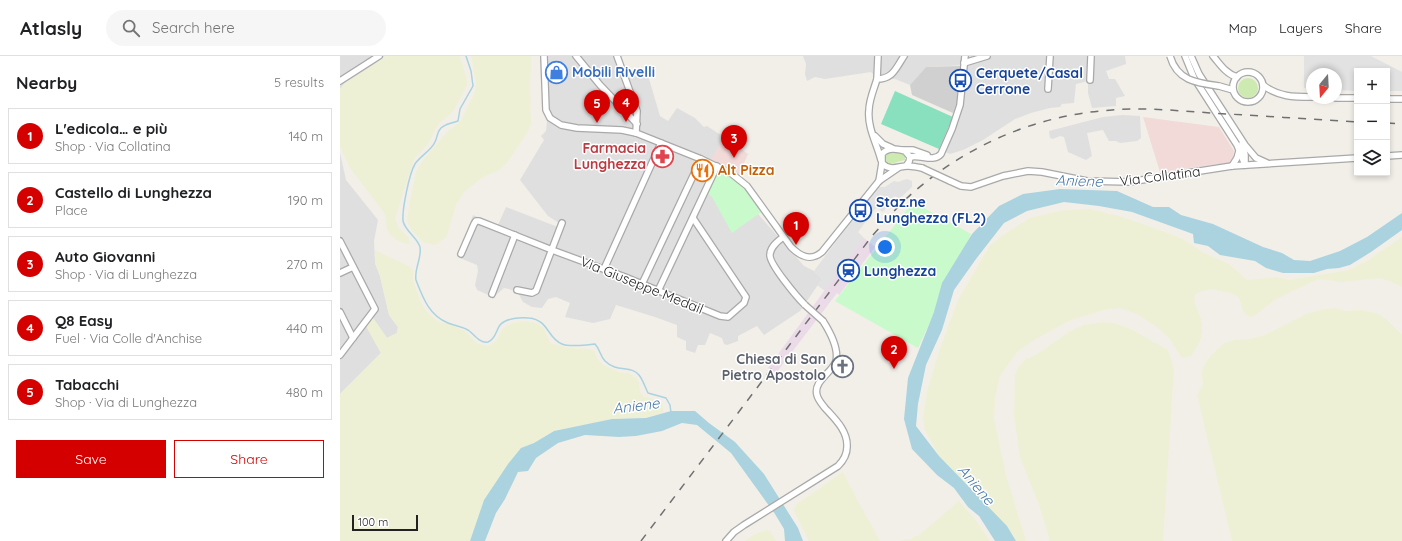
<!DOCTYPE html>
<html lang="en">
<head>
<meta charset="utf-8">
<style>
  body { margin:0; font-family:Quicksand,sans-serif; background:#f6f6f6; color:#202124 }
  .controls { position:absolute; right:12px; top:12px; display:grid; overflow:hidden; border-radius:0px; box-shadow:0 2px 6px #0003 }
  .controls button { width:36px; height:36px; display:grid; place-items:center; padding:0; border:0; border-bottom:1px solid #e0e0e0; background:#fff; color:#202124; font:20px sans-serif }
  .compass { position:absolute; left:966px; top:12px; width:36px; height:36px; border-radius:50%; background:#fff; box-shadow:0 2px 6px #0003; rotate:198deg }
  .scale { position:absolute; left:12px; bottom:10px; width:66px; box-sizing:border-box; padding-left:4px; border:2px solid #222; border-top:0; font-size:11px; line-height:14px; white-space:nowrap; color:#222; -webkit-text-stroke:3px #fff; paint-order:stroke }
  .you { position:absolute; left:545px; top:191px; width:14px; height:14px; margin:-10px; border:3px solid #fff; border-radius:50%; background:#1a73e8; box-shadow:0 0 0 6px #1a73e833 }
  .badge { display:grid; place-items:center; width:26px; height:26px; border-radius:50%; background:#d40000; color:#fff; font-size:13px; font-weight:700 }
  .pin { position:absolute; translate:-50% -33px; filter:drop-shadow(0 1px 2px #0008) }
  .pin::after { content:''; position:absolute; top:21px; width:14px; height:12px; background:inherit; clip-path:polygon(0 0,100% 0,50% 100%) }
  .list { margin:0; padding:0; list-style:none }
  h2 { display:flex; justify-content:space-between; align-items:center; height:52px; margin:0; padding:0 16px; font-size:17px }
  h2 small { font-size:13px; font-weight:400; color:#757577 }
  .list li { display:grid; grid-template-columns:26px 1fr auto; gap:12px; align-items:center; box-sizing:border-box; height:56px; margin:0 8px 8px; padding:0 8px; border:1px solid #e0e0e0; border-radius:0px }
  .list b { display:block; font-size:15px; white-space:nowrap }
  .list p { margin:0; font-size:13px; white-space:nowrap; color:#757577 }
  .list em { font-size:13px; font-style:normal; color:#757577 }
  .actions { display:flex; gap:8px; padding:12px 16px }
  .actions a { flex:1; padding:9px 0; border:1px solid #d40000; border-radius:0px; text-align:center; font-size:14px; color:#d40000 }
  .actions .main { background:#d40000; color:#fff }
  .icon { flex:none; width:22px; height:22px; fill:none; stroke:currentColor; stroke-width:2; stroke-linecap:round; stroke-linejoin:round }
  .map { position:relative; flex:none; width:1062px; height:485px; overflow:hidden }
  header { display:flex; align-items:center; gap:24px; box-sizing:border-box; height:56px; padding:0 20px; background:#fff; border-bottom:1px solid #e0e0e0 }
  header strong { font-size:19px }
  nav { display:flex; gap:22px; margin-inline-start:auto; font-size:14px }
  .search { width:280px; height:36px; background:#f6f6f6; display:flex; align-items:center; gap:10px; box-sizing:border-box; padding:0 14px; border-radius:22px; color:#757577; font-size:15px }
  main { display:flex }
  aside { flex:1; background:#fff }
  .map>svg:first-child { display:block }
</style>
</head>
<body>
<header>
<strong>Atlasly</strong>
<div class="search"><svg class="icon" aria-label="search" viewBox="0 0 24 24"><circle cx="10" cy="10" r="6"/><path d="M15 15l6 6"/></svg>Search here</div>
<nav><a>Map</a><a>Layers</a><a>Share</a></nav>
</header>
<main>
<aside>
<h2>Nearby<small>5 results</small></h2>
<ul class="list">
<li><span class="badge">1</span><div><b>L'edicola… e più</b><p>Shop · Via Collatina</p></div><em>140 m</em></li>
<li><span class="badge">2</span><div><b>Castello di Lunghezza</b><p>Place</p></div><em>190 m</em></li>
<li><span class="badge">3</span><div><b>Auto Giovanni</b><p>Shop · Via di Lunghezza</p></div><em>270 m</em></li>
<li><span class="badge">4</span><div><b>Q8 Easy</b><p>Fuel · Via Colle d'Anchise</p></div><em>440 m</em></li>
<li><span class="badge">5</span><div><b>Tabacchi</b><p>Shop · Via di Lunghezza</p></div><em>480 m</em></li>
</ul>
<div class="actions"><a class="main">Save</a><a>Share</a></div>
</aside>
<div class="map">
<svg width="1062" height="485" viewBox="0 0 1062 485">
  <rect width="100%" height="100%" fill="#f2efe9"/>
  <!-- residential -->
  <g fill="#e0dfdf">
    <path d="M 0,0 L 45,0 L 30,12 L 5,27 L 0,33 Z"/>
    <path d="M 200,0 L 283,0 L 280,1 L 288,22 L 307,16 L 320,60 L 328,65 L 337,52 L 355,62 L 364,71 L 367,70 L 384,81 L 371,105 L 464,210 L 474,215 L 482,223 L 460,255 L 424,279 L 417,270 L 398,280 L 398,285 L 387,289 L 384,288 L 382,282 L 370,277 L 365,289 L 358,289 L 355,297 L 346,294 L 346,285 L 337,281 L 337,269 L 315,261 L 276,249 L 270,263 L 253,267 L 225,261 L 230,247 L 216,241 L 208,243 L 202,252 L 192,251 L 183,246 L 178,237 L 169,233 L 164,232 L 156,239 L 151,240 L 137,234 L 135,229 L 138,215 L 137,209 L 120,202 L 119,198 L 133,159 L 158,169 L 166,151 L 218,171 L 219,167 L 208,160 L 180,124 L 204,84 L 201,80 L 206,75 L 207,65 Z"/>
    <path d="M 463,0 L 785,0 L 786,8 L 766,15 L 769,23 L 775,23 L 785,40 L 776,42 L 776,50 L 752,52 L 748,37 L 748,25 L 736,28 L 734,47 L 722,48 L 720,51 L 710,52 L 691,57 L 675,63 L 643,84 L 623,94 L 610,98 L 605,96 L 622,51 L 627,9 L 586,11 L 570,29 L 555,23 L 546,23 L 539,28 L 533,24 L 534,19 L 531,16 L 485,23 L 475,21 L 467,25 L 465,18 L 466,8 Z"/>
    <path d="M 782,59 L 800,60 L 801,82 L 797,85 L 780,87 L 776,85 L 769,85 L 763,74 L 747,77 L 752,100 L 746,104 L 728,96 L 724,81 L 720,80 L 713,83 L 710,82 L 709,75 L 763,61 Z"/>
    <path d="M 0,97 L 6,124 L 38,164 L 34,185 L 35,207 L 40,220 L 49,259 L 58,271 L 57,277 L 47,282 L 33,262 L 26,270 L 41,297 L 0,338 Z"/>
  </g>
  <!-- commercial -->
  <g fill="#f2dad9">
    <path d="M 803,61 L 879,71 L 894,95 L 892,105 L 888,108 L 879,108 L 820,116 Z"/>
    <path d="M 384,81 L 408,98 L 399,119 L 371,104 Z"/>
  </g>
  <!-- industrial -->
  <path fill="#ebdbe8" d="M 524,182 L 535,191 L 499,239 L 497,237 L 436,317 L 428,312 L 509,201 L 511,199 Z"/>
  <!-- religious -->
  <path fill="#d0d0d0" d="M 620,10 L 617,46 L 613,57 L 572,39 L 570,29 L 586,11 Z"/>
  <!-- farmland -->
  <g fill="#eef0d5">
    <path d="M 47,0 L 120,0 L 127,24 L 127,29 L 125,33 L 115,52 L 111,58 L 99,67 L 88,88 L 75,102 L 72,109 L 55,163 L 59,172 L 69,182 L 70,187 L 67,188 L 57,184 L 49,178 L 47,173 L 45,159 L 42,154 L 10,112 L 0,90 L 0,33 L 5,27 Z"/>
    <path d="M 131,0 L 191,0 L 191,14 L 190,24 L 191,68 L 187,77 L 166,108 L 159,114 L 140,123 L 124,136 L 116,149 L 107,180 L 100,186 L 95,189 L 83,186 L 73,176 L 68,167 L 67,162 L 71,140 L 76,115 L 84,103 L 108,75 L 120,66 L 134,38 L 136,28 Z"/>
    <path d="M 749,153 L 783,161 L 841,182 L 866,198 L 889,208 L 907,224 L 936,221 L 950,224 L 1009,214 L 1027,205 L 1062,181 L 1062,231 L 1052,226 L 1040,222 L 1002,226 L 978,223 L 936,243 L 914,260 L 910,261 L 906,259 L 903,255 L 899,241 L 891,237 L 871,233 L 859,236 L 855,239 L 854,245 L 862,266 L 862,278 L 859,288 L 851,300 L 843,302 L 839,298 L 830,283 L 818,272 L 797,258 L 780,252 L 767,253 L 731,264 L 694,284 L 677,296 L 660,320 L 655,342 L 654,363 L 666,419 L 686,485 L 676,485 L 667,470 L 599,400 L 585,374 L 583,362 L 587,335 L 599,295 L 618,244 L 650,189 L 669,175 L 690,162 L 724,154 Z"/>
    <path d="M 35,194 L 70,211 L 73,214 L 73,224 L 81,247 L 88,257 L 99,266 L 109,268 L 125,275 L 138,288 L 148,290 L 156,285 L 163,272 L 172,267 L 186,265 L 196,267 L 204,272 L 210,287 L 229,292 L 250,293 L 254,295 L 258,304 L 265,310 L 279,316 L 289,317 L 297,323 L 299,327 L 300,336 L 303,340 L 322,346 L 324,356 L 306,362 L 272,363 L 214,375 L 194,387 L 181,392 L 144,444 L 130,485 L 0,485 L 0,338 L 41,297 L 26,270 L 33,262 L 47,282 L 57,277 L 58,271 L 49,259 L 40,220 L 35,207 Z"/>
    <path d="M 995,252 L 1005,255 L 1021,254 L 1036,257 L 1045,262 L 1062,279 L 1062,485 L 892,485 L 857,339 L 862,331 L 863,326 L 861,317 L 863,312 L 868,303 L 880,290 L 885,287 L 894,284 L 909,283 L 925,279 L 966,258 L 985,253 Z"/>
    <path d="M 763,266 L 773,267 L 791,273 L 828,294 L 834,313 L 823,485 L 710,485 L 699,449 L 680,401 L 674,360 L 675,319 L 679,310 L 686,303 L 696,299 L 727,277 L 744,269 Z"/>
    <path d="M 503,416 L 512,434 L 540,485 L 469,485 L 454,455 L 454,453 L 457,448 Z"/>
    <path d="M 619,445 L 636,465 L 650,485 L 561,485 L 565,483 L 571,483 L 575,480 L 578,480 Z"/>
    <path d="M 427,474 L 431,476 L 436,485 L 405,485 L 413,479 Z"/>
  </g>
  <!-- grass -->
  <g fill="#cdebb0">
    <circle cx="908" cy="32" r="10"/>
    <path d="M 551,96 L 563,98 L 565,101 L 565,104 L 550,108 L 547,107 L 545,101 L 548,97 Z"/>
  </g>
  <!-- park -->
  <g fill="#c8facc">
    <path d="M 378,113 L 389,118 L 405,130 L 423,155 L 392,177 L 372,141 L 367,137 Z"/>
    <path d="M 573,146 L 631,178 L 578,292 L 495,245 Z"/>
  </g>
  <!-- pitch -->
  <path fill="#88e0be" d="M 555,35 L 613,61 L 599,93 L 541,68 Z"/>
  <!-- parking -->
  <g fill="#e2e2e2">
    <path d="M 964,0 L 1031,0 L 1062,16 L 1062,35 L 1047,35 L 1047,15 L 1017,15 L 1017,35 L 996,34 L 996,18 L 972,18 L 972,34 L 967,34 L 967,32 L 964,32 Z"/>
    <path d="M 567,123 L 572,125 L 572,131 L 559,143 L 555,140 L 543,156 L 537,152 L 535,153 L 518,176 L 524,182 L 511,200 L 509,201 L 485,235 L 477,229 L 482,223 L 474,215 L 510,167 L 517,162 L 526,153 L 529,143 L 538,131 L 545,131 L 554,125 L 558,126 Z"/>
  </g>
  <!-- water -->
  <g fill="#aad3df">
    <path d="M 720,133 L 777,135 L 813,151 L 829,151 L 841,159 L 873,168 L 923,191 L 942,197 L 954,204 L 970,205 L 1000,195 L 1027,181 L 1062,157 L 1062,174 L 1031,196 L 1010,209 L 999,212 L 987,213 L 974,217 L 943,217 L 926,212 L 915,205 L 880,199 L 868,190 L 854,187 L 853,178 L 792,156 L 759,150 L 724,146 L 687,155 L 664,167 L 636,203 L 614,234 L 602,274 L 586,309 L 578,348 L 576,370 L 599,400 L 667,470 L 676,485 L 655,485 L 639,460 L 628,451 L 614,432 L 597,419 L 572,393 L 564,363 L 568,322 L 594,256 L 602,227 L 632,178 L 659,150 L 683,138 Z"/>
    <path d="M 331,355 L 355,355 L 369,367 L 395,386 L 424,418 L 458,472 L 463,485 L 445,485 L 444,473 L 435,458 L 391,397 L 357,369 L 342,367 L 322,375 L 296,380 L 279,381 L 245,379 L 218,387 L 196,402 L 188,415 L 178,416 L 165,443 L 156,457 L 145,485 L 130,485 L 144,444 L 168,408 L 181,392 L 194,387 L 214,375 L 272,363 L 306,362 Z"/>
  </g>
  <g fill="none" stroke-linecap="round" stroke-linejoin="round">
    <!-- stream -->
    <path stroke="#aad3df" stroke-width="1.5" d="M 126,0 L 131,15 L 133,30 L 120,53 L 118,65 C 113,67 108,67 104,70 C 97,73 98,80 95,86 C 91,95 80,100 75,108 C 69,118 62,154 63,165 C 65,175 77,181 80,191 C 82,202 74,213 76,224 C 83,242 89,259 108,267 C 115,270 121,270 128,274 C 134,278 140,288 148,286 C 156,283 156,274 160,269 C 166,262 181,261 189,262 C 209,264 207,282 222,288 C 229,291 247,289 255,288 C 260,293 260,300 265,305 C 277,317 291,309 299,319 C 303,324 305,331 308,337 L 326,342 L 330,349 L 331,357"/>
    <defs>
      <g id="minor">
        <path d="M 204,0 L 206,54 L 210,62 L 221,69 L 237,72 L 282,74 L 296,77 L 361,103 L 392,118 L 407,130 L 451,191 C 460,200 470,206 482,196 L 539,125 L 558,112"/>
        <path d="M 236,0 L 260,29 L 297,68"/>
        <path d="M 277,0 L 297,55 L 296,77"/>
        <path d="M 845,0 L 854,22 L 897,89 L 905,109"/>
        <path d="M 851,0 L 859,18 L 905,89 L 916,102 L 927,107"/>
        <path d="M 873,0 C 880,8 886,18 897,21"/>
        <path d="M 624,7 L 647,0"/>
        <circle cx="908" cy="31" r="15"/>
        <path d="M 537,23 L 538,0"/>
        <path d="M 750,24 L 751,0"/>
        <path d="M 0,25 L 39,0"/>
        <path d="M 923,29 C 938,41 954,41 972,41"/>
        <path d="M 879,30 L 893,34"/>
        <path d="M 708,33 L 710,0"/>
        <path d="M 996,42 L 1017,42"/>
        <path d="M 1047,43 L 1062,43"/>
        <path d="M 535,80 L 543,88 L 552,92"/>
        <path d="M 902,88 L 905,99 L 905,107"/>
        <path d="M 563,94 L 573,94 L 587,99"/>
        <path d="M 1047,100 L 1062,99"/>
        <path d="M 570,101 C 580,98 593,107 601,98 L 612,73 L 620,49 L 625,0"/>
        <path d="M 541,104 C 537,88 527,71 529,54 C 529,44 534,33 537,23 C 553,23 556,12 564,0"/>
        <path d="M 566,110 L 569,106 L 570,101 L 565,95 C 557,93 548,91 542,98 L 542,107 C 550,116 558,110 568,110 C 572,110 577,111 582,112"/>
        <path d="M 892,110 L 897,102 L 899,95"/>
        <path d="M 539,125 L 542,107"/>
        <path d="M 610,125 L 621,130 L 631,131 L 663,120 L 688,115 L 702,116 L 747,125 L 789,126 L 892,110 L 1017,102"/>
        <path d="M 443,181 C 438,185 431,190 430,198 C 428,207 458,242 465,249"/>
        <path d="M 0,185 L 35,253 L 0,299"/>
        <path d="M 121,198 L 134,168 L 136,165 L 139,165 L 212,194 L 285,221 L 380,260 L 388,261 L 404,247 L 406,241 L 353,162"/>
        <path d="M 264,213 L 321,87"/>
        <path d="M 0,217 L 13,211"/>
        <path d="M 302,228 L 361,103"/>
        <path d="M 177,234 L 192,237 L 196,235 L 222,167"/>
        <path d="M 318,235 L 377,110"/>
        <path d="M 152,238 L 175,179"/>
        <path d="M 0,256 L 13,282"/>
        <path d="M 386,485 L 394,476 L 404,469 L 498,410 C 503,405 507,399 507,391 C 508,375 495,363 485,352 C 482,348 478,344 477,339 C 473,325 492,317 496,305 C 499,292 490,276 483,265"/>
      </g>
    </defs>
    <!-- minor casing -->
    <use href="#minor" stroke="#a9a9a9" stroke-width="8"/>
    <!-- minor -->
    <use href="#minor" stroke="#fff" stroke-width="5.5"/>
    <!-- rail -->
    <g stroke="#707070" stroke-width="1.5" stroke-dasharray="8 8" stroke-linecap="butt">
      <path d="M 1047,67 L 1062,68"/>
      <path d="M 301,485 L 532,180 C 544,167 555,153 567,142 C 624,90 695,59 772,54 C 805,51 839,55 872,57 C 920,60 969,63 1017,66"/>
    </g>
    <defs>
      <g id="minor-bridge">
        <path d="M 830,0 C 837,25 857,27 879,30"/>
        <path d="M 582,112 L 610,125"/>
        <path d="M 465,249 L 483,265"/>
      </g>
    </defs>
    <!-- minor-bridge casing -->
    <use href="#minor-bridge" stroke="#a9a9a9" stroke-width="8" stroke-linecap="butt"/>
    <!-- minor-bridge -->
    <use href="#minor-bridge" stroke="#fff" stroke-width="5.5"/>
  </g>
  <!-- icons -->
  <defs>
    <symbol id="shop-ring" viewBox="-11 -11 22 22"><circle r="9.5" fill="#fff" stroke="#3f7fe0" stroke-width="1.5"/><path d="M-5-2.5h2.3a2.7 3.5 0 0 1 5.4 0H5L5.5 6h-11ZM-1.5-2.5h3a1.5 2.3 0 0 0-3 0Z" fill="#3f7fe0"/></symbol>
    <symbol id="bus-ring" viewBox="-11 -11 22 22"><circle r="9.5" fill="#fff" stroke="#1a4fb4" stroke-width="1.5"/><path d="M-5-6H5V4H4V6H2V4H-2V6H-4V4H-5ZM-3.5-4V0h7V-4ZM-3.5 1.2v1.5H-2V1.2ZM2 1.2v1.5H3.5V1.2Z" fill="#1a4fb4"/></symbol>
    <symbol id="pharmacy-ring" viewBox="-11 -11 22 22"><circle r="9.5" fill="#fff" stroke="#e0444e" stroke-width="1.5"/><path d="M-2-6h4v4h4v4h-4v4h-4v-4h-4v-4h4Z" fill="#e0444e"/></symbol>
    <symbol id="restaurant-ring" viewBox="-11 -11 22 22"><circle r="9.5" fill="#fff" stroke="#e8710a" stroke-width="1.5"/><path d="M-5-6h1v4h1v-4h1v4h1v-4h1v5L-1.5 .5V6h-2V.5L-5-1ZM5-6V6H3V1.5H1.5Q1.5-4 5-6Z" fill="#e8710a"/></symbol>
    <symbol id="station-ring" viewBox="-11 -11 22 22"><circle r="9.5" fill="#fff" stroke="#1a4fb4" stroke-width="1.5"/><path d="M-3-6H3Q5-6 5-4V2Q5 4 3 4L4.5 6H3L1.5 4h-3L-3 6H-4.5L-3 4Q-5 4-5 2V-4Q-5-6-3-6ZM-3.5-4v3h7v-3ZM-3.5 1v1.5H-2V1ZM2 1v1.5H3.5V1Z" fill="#1a4fb4"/></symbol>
    <symbol id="church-ring" viewBox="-11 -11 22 22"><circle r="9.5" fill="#fff" stroke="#6b7280" stroke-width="1.5"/><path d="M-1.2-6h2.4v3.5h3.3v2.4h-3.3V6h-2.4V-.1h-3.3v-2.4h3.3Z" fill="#6b7280"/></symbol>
  </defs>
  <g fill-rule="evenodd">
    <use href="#shop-ring" x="204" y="4" width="25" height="25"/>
    <use href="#bus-ring" x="608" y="12" width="25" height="25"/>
    <use href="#pharmacy-ring" x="310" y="88" width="25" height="25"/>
    <use href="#restaurant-ring" x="350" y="102" width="25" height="25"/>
    <use href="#bus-ring" x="508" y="142" width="25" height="25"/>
    <use href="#station-ring" x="496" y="202" width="25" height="25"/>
    <use href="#church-ring" x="490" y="298" width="25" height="25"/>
  </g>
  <g text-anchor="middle" stroke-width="3" stroke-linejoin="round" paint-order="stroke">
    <!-- shop labels -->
    <g font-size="14" font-weight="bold" fill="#366cbe" stroke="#fff" text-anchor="start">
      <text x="232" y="21">Mobili Rivelli</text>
    </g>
    <!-- transit labels -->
    <g font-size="14" font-weight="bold" fill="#164399" stroke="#fff" text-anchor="start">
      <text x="636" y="22">Cerquete/Casal<tspan x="636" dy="16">Cerrone</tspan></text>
      <text x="536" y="151">Staz.ne<tspan x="536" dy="16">Lunghezza (FL2)</tspan></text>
      <text x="524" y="220">Lunghezza</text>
    </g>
    <!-- health labels -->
    <g font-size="14" font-weight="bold" fill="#be3a42" stroke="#fff" text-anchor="end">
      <text x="306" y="97">Farmacia<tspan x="306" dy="16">Lunghezza</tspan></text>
    </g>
    <!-- food labels -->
    <g font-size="14" font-weight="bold" fill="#c56008" stroke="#fff" text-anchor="start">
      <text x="378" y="119">Alt Pizza</text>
    </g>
    <!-- street labels -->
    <g font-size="14" fill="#222" stroke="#fff">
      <text transform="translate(820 120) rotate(-7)" y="5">Via Collatina</text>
      <text transform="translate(302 229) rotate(22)" y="5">Via Giuseppe Medail</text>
    </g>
    <!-- worship labels -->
    <g font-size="14" font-weight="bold" fill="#5b616d" stroke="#fff" text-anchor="end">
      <text x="486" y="308">Chiesa di San<tspan x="486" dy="16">Pietro Apostolo</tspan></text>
    </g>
    <!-- water labels -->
    <g font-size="15" font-style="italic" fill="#4a7aab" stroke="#fff">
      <text transform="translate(739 125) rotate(2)" y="5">Aniene</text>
      <text transform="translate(296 350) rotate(-7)" y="5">Aniene</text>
      <text transform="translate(636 429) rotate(50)" y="5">Aniene</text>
    </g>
  </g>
</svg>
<div class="controls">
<button>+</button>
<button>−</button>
<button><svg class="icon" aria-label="layers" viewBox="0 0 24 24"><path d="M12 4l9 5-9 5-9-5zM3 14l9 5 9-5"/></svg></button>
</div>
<svg class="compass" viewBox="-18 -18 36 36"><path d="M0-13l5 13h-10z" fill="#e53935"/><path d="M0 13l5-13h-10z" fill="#757577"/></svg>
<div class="scale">100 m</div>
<div class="you"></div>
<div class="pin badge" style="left:456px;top:189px">1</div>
<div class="pin badge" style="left:554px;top:313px">2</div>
<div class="pin badge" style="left:394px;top:102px">3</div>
<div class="pin badge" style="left:286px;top:66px">4</div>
<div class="pin badge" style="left:257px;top:67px">5</div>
</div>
</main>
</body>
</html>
